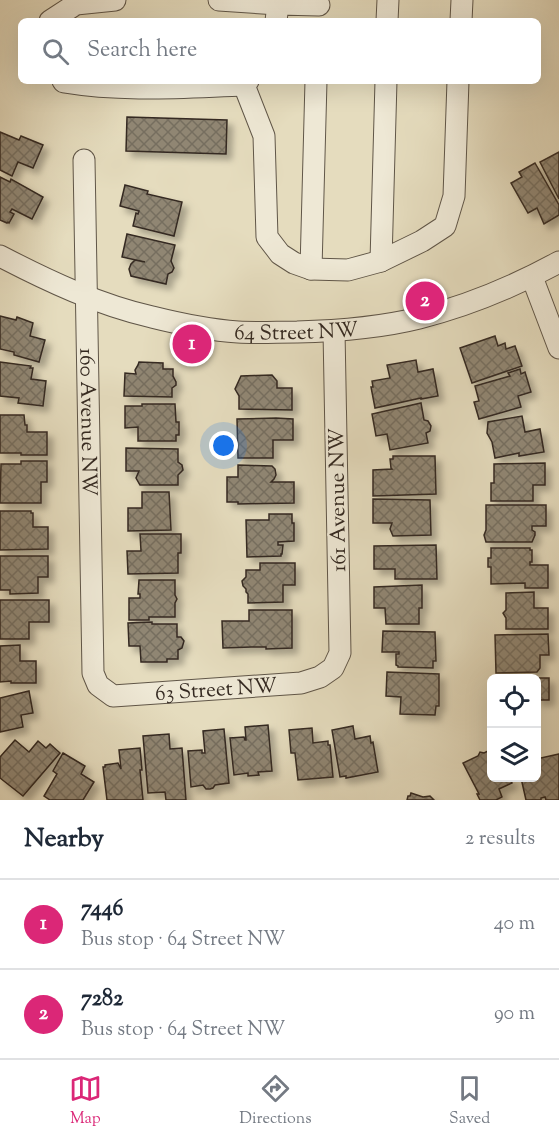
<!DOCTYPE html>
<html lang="en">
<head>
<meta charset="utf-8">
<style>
  body { margin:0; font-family:"Sorts Mill Goudy",serif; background:#f2f2f3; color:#1f2937 }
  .controls { position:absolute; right:18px; bottom:18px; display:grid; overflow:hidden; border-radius:9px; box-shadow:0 6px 24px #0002 }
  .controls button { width:54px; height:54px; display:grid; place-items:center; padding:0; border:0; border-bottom:2px solid #e0e1e3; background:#fff; color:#1f2937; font:30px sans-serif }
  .you { position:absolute; left:224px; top:446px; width:21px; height:21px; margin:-15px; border:4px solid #fff; border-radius:50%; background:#1a73e8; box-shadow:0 0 0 9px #1a73e833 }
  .badge { display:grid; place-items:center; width:39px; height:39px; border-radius:50%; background:#db2777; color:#fff; font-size:20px; font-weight:700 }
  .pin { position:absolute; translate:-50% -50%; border:3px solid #fff; box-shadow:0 2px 6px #0006 }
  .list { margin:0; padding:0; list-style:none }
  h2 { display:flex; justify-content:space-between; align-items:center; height:78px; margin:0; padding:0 24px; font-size:26px }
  h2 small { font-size:20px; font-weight:400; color:#747a83 }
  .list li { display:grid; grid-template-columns:39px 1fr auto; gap:18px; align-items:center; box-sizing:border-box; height:90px; padding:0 24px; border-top:2px solid #e0e1e3 }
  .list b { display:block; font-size:22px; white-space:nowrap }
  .list p { margin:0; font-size:20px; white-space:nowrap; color:#747a83 }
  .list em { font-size:20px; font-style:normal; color:#747a83 }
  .icon { flex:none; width:33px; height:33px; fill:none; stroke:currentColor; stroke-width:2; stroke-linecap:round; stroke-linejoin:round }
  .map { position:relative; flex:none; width:559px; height:800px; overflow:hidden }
  .search { position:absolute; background:#fff; box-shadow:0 6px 24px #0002; left:18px; right:18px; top:18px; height:66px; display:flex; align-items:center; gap:15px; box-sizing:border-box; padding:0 21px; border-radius:9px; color:#747a83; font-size:22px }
  .sheet { height:258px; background:#fff }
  nav { display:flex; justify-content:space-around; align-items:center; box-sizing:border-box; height:84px; border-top:2px solid #e0e1e3; background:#fff; font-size:16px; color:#747a83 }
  nav a { display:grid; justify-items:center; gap:3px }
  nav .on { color:#db2777 }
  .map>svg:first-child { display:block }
</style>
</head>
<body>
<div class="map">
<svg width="559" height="800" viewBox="0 0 559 800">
  <defs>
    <pattern id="building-cross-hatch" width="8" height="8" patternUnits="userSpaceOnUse" patternTransform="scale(1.5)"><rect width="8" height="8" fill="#908673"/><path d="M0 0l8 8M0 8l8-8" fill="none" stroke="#766e5e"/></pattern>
    <filter id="shadow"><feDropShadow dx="5.5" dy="5.5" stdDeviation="3" flood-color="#0004"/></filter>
  </defs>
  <rect width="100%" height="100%" fill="#e5dcbe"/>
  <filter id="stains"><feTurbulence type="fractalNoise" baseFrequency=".00333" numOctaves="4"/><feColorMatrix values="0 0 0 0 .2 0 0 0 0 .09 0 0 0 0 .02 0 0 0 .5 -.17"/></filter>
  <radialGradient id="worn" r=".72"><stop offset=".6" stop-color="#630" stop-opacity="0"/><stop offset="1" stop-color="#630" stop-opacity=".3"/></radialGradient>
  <!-- building -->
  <g fill="url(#building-cross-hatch)" stroke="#342921" stroke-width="1.5" filter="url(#shadow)">
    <path d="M 127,117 L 227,120 L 226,154 L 126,151 Z"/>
    <path d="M 0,132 L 19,140 L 21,136 L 43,145 L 33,168 L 18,162 L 12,176 L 0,170 Z"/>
    <path d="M 559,152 L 559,199 L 540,162 Z"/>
    <path d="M 535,163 L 559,205 L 559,215 L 544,224 L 537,208 L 528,213 L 511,183 L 522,177 L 519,172 Z"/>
    <path d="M 0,177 L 10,182 L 11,179 L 43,197 L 32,219 L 12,209 L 10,212 L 14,214 L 9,223 L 8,222 L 7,223 L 0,220 Z"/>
    <path d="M 125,185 L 148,191 L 147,194 L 182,202 L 174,236 L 133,226 L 136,213 L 138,214 L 139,211 L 120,206 Z"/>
    <path d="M 127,234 L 175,245 L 171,261 L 174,268 L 172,272 L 168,274 L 166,284 L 131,276 L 129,269 L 131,264 L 135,260 L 145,262 L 122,257 Z"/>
    <path d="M 0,316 L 16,320 L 17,317 L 33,323 L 30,336 L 45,340 L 39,362 L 14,355 L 14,352 L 0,349 Z"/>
    <path d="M 495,336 L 498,346 L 505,343 L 506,349 L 515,346 L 522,366 L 472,383 L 460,348 Z"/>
    <path d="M 416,360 L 418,372 L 433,369 L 438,396 L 421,399 L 421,398 L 375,408 L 371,387 L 373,387 L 372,381 L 390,378 L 387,365 Z"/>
    <path d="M 0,362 L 31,366 L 30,368 L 33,368 L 31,379 L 46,381 L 43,406 L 18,403 L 19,398 L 0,396 Z"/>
    <path d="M 139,362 L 163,363 L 163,369 L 173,369 L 173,376 L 176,382 L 176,385 L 172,388 L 172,397 L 124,396 L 125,373 L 136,374 L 135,370 L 138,365 Z"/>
    <path d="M 520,369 L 521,374 L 525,372 L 531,392 L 518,396 L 521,407 L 479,419 L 474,402 L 479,401 L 475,386 L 510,376 L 508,373 Z"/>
    <path d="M 272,375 L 277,381 L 277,388 L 292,388 L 292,410 L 239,409 L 239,396 L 235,389 L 241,376 Z"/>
    <path d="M 421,403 L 424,420 L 428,421 L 431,426 L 430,431 L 426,433 L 428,443 L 390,450 L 387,434 L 376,436 L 372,414 Z"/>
    <path d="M 142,404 L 175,404 L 176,422 L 179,422 L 179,435 L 176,435 L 176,441 L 138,441 L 138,427 L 125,428 L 125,406 L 142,406 Z"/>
    <path d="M 0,415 L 24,415 L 25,425 L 27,425 L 27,432 L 47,432 L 47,455 L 21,455 L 21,453 L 0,453 Z"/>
    <path d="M 522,416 L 525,432 L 540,429 L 544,452 L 519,456 L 519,453 L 495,458 L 492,442 L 487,433 L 488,422 Z"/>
    <path d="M 276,418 L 293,419 L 293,440 L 273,440 L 273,458 L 238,458 L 237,419 Z"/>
    <path d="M 126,448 L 178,449 L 178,462 L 182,465 L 183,470 L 178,475 L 178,485 L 140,485 L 136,478 L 139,471 L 126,471 Z"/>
    <path d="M 393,456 L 435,456 L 436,494 L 373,496 L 373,470 L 392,469 L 391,468 L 390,459 L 393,459 Z"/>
    <path d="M 21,461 L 47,461 L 47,482 L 41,482 L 41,503 L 0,503 L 1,464 L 21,464 Z"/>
    <path d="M 545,463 L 545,485 L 533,485 L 533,501 L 491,501 L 491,483 L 494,483 L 494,464 Z"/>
    <path d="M 238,465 L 272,466 L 275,469 L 276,475 L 274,479 L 271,482 L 294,482 L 294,503 L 238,504 L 238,502 L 227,502 L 227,477 L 238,477 Z"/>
    <path d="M 142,492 L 169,492 L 171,530 L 128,531 L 128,508 L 142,508 Z"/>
    <path d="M 373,499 L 430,500 L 431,535 L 393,536 L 390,529 L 392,523 L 373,523 Z"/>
    <path d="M 486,505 L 546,505 L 546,526 L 532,526 L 532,530 L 535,532 L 535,535 L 532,542 L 486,542 L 484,535 L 486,530 Z"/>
    <path d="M 0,511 L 31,511 L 31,513 L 33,513 L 33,527 L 48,527 L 48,549 L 0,550 Z"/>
    <path d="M 269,514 L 292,514 L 292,523 L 294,523 L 294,541 L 278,542 L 278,545 L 283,545 L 282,554 L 281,554 L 281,556 L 247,557 L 246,520 L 269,520 Z"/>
    <path d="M 140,534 L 181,534 L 181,553 L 178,553 L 178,573 L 128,574 L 127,551 L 141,551 Z"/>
    <path d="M 436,545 L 437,579 L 395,579 L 395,569 L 374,569 L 374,546 Z"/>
    <path d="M 491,548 L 530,548 L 530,550 L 532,550 L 532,562 L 530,562 L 530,565 L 548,565 L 548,588 L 525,588 L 525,583 L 491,584 L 491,567 L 488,567 L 488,558 L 491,558 Z"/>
    <path d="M 0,556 L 48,556 L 48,577 L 38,577 L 38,593 L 10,594 L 10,590 L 0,590 Z"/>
    <path d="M 260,563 L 295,563 L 295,585 L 283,585 L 283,602 L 248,603 L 248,594 L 246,592 L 246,589 L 243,586 L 242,581 L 246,577 L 246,570 L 260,570 Z"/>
    <path d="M 139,580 L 175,580 L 175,595 L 177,599 L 175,603 L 175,617 L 149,617 L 149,620 L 129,620 L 129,598 L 140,598 L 140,594 L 138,594 Z"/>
    <path d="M 422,585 L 422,608 L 419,608 L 419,624 L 386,624 L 385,608 L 374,608 L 374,587 Z"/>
    <path d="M 534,592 L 534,608 L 548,608 L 548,629 L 506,629 L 506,618 L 503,613 L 506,610 L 506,593 Z"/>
    <path d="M 0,600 L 49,600 L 49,622 L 29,622 L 29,639 L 0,639 Z"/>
    <path d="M 249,610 L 292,610 L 292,648 L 266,649 L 266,647 L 251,647 L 223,648 L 222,621 L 249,621 Z"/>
    <path d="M 152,622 L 152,624 L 177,624 L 177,637 L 181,637 L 184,641 L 182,648 L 178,650 L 178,659 L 167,659 L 167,662 L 141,662 L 140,646 L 129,646 L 128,623 Z"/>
    <path d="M 383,631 L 435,632 L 436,661 L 433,661 L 433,668 L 398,667 L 398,666 L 396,665 L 396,654 L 399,654 L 399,652 L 382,652 Z"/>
    <path d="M 548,634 L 549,655 L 540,655 L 540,668 L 537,672 L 496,673 L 495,635 Z"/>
    <path d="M 20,645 L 20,661 L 36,661 L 36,683 L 11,683 L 11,681 L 0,682 L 0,646 Z"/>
    <path d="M 387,672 L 439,674 L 439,706 L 436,706 L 435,715 L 400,714 L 401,697 L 386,696 Z"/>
    <path d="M 518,678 L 549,678 L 549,700 L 536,700 L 536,678 Z"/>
    <path d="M 29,691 L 33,713 L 21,715 L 23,727 L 0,732 L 0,698 Z"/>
    <path d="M 268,725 L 272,771 L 258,772 L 259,775 L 248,776 L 248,773 L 234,775 L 230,738 L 244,737 L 245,740 L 246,740 L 245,727 Z"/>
    <path d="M 353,726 L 355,739 L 370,736 L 371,743 L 373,742 L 378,772 L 346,778 L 346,776 L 340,777 L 332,730 Z"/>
    <path d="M 312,728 L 313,743 L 328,741 L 328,745 L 330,745 L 333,777 L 298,780 L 295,753 L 291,753 L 289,730 Z"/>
    <path d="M 224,729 L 229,783 L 215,785 L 213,788 L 210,789 L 206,789 L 203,785 L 191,787 L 188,751 L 202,750 L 202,753 L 205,753 L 203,731 Z"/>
    <path d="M 169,734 L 170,749 L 182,748 L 186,800 L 166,800 L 165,792 L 148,793 L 143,736 Z"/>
    <path d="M 15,740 L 29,752 L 38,741 L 46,748 L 50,744 L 60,753 L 23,796 L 0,778 L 0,757 Z"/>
    <path d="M 140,748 L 142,770 L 140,770 L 143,800 L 107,800 L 103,767 L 105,767 L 105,765 L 118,763 L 121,769 L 119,750 Z"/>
    <path d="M 492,749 L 492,778 L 509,778 L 512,783 L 499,789 L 502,797 L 496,800 L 480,800 L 477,794 L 479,794 L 463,763 L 478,756 L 480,752 L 484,753 Z"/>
    <path d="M 63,753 L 85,766 L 81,774 L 94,782 L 83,800 L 50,800 L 44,796 L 57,774 L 53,771 Z"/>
    <path d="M 559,754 L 559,800 L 546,800 L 545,797 L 541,798 L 541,800 L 526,800 L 521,778 L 536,778 L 536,759 Z"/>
    <path d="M 411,793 L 423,797 L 430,796 L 434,800 L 407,800 L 408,796 L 410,796 Z"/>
  </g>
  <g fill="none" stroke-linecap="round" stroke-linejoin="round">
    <defs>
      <g id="minor">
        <path d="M 219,0 L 278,4"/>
        <path d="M 50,21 L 76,4 L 115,0"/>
        <path d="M 276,21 L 278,4 L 319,5"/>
        <path d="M 387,21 L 388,0"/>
        <path d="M 461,21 L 462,0"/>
        <path d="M 63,81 L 64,82 C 124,92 184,87 244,85"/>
        <path d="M 248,81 L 244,85 L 264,136 L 267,237 L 280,254 L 294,263 L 311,269 L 348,270 L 381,261 L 422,241 L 445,226 L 454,196 L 458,81"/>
        <path id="s1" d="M 84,160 L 93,673 L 98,685 L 113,696 L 301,683 L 320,677 L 333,668 L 340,653 L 334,331"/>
        <path id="s2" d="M 0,256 C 48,281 99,305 152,317 C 180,324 209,330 238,332 C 257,333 277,332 297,332 C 338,331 379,328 419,318 C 467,306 515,286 559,262"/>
        <path d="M 381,261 L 386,81"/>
        <path d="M 311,269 L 316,81"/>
        <path d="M 532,277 L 559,348"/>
      </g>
    </defs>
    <!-- minor casing -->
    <use href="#minor" stroke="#605648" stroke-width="23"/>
    <!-- minor -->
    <use href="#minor" stroke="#eee8d5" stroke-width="21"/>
  </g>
  <g text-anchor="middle" stroke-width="4.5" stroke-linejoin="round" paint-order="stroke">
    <!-- street labels -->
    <g font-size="21" fill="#342921" stroke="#eee8d5">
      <text dy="7" stroke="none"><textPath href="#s2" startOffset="310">64 Street NW</textPath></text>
      <text dy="7" stroke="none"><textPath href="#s1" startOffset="262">160 Avenue NW</textPath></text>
      <text transform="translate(337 500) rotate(-91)" y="7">161 Avenue NW</text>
      <text dy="7" stroke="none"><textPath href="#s1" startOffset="648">63 Street NW</textPath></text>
    </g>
  </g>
  <rect width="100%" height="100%" filter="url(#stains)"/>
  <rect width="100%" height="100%" fill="url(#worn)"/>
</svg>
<div class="controls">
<button><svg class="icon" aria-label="locate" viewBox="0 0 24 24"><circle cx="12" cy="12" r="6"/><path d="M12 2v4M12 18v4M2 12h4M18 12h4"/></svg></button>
<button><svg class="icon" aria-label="layers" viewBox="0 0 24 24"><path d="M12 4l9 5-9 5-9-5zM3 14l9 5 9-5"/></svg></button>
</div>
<div class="you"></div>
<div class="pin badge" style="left:192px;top:344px">1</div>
<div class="pin badge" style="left:425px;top:301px">2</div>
<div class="search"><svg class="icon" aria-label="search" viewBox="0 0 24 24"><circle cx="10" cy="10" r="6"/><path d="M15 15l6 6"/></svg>Search here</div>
</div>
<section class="sheet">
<h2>Nearby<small>2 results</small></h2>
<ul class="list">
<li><span class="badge">1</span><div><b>7446</b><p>Bus stop · 64 Street NW</p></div><em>40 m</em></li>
<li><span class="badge">2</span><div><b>7282</b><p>Bus stop · 64 Street NW</p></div><em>90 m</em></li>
</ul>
</section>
<nav>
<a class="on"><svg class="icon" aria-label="map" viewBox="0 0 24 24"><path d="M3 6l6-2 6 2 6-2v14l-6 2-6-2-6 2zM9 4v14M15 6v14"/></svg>Map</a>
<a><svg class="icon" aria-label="directions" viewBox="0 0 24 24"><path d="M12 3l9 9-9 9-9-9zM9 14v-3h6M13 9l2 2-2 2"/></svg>Directions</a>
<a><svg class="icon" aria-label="saved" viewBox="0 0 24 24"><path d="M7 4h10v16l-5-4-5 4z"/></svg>Saved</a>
</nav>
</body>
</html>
